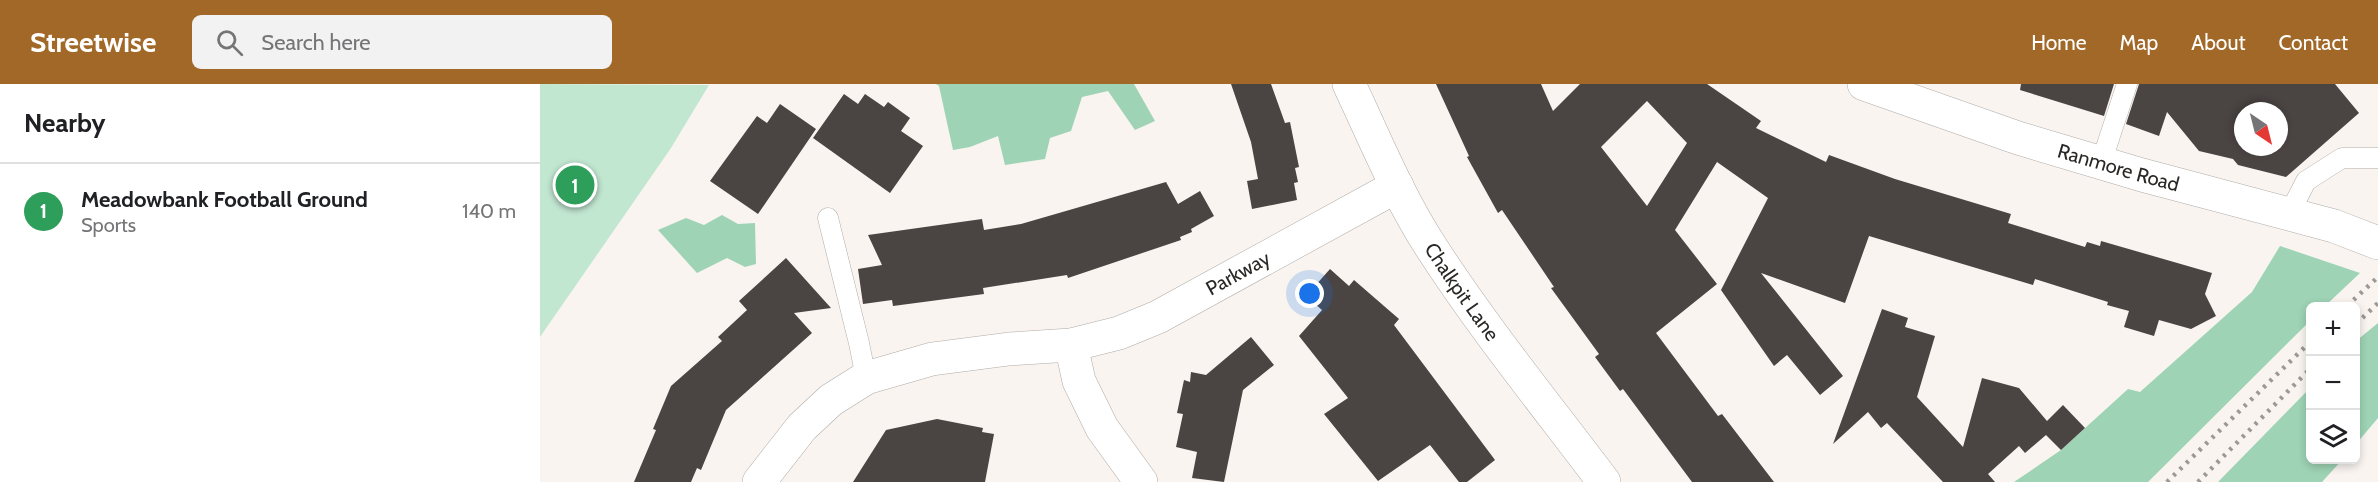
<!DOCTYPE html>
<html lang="en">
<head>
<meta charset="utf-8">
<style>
  body { margin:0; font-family:Cabin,sans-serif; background:#f2f2f2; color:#202124 }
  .controls { position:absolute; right:18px; bottom:18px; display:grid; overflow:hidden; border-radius:9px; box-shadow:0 3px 9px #0003 }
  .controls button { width:54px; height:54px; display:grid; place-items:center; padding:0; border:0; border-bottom:2px solid #e0e0e0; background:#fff; color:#202124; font:30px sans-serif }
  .compass { position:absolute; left:1694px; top:18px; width:54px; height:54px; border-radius:50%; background:#fff; box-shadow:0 3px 9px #0003; rotate:145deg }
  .you { position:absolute; left:770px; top:210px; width:21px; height:21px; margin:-15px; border:4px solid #fff; border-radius:50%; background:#1a73e8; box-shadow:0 0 0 9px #1a73e833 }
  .badge { display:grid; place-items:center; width:39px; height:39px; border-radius:50%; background:#a26827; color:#fff; font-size:20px; font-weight:700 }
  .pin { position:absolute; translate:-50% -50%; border:3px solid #fff; box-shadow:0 2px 6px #0006 }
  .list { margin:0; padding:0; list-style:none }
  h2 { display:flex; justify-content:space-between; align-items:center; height:78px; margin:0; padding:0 24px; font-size:26px }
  h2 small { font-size:20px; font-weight:400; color:#757577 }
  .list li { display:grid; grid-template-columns:39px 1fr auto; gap:18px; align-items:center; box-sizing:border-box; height:96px; padding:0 24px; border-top:2px solid #e0e0e0 }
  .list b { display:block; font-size:22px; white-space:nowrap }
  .list p { margin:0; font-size:20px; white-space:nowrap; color:#757577 }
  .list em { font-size:20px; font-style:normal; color:#757577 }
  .icon { flex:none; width:33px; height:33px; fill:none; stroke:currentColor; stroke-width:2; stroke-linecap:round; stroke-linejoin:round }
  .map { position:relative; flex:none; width:1838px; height:398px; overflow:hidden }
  header { display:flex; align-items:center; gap:36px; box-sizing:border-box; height:84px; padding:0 30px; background:#a26827; color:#fff }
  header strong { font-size:28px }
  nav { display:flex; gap:33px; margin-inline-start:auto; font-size:21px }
  .search { width:420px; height:54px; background:#f2f2f2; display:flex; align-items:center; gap:15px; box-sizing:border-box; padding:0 21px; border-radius:9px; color:#757577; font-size:22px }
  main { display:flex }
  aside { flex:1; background:#fff }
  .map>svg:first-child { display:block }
</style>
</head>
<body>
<header>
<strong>Streetwise</strong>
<div class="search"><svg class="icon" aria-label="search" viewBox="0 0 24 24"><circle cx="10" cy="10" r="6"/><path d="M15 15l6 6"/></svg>Search here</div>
<nav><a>Home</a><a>Map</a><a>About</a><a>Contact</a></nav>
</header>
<main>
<aside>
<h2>Nearby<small></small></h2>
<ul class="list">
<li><span class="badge" style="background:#2e9e5b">1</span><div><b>Meadowbank Football Ground</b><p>Sports</p></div><em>140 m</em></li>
</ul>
</aside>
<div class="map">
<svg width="1838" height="398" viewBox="0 0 1838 398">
  <rect width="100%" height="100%" fill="#f9f4f0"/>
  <!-- green -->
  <path fill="#c2e7d1" d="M 0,0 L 169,1 L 131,64 L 0,253 Z"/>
  <!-- forest -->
  <g fill="#9ed3b5">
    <path d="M 396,0 L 594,0 L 615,37 L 595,46 L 568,7 L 542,13 L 531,47 L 510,54 L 505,75 L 465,81 L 458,52 L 430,63 L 413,66 L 399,2 Z"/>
    <path d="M 182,131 L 198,140 L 215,139 L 216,180 L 205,183 L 187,174 L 157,189 L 118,146 L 146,134 L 164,141 Z"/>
    <path d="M 1740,162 L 1820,189 L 1785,222 L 1770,222 L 1770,237 L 1608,398 L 1474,398 L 1521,366 L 1588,305 L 1600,308 L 1712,208 Z"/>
    <path d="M 1838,239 L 1838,334 L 1816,360 L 1816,257 Z"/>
    <path d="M 1770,304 L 1770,376 L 1802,376 L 1782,398 L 1678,398 Z"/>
  </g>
  <!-- building -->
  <g fill="#4a4443" fill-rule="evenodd">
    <path d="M 691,0 L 731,0 L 745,39 L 750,38 L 759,83 L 755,84 L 758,98 L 754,99 L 757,116 L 712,125 L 707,97 L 718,95 L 711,58 Z"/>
    <path d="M 896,0 L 1001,0 L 1013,27 L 1040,0 L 1167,0 L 1221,37 L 1216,44 L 1286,78 L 1289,71 L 1355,95 L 1471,130 L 1468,139 L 1545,163 L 1547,158 L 1560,162 L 1561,157 L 1672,189 L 1665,210 L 1676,232 L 1651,245 L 1619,236 L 1614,252 L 1584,243 L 1589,227 L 1567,221 L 1568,218 L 1495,195 L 1493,201 L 1329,152 L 1305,219 L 1221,189 L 1303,292 L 1280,311 L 1247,271 L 1234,282 L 1181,206 L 1228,114 L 1177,78 L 1135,146 L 1177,200 L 1116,249 L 1178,332 L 1182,330 L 1234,398 L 1152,398 L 1083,305 L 1080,307 L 1055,273 L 1059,270 L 1011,204 L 1014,203 L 962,126 L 958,129 L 927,73 L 929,72 ZM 1107,17 L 1147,59 L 1107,122 L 1061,63 Z"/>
    <path d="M 1481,0 L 1574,0 L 1564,32 L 1480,6 Z"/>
    <path d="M 1599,0 L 1795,0 L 1819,29 L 1746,93 L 1698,81 L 1693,75 L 1659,67 L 1627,28 L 1619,52 L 1586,40 ZM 1703,27 L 1739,27 L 1739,63 L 1703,63 Z"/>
    <path d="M 304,10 L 318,20 L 325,10 L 344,23 L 348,18 L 370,34 L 361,47 L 383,62 L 350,109 L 273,54 Z"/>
    <path d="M 240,20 L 276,45 L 218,130 L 170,97 L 217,32 L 227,39 Z"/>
    <path d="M 626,98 L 638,120 L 660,107 L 674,132 L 651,145 L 652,148 L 640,153 L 641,156 L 528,194 L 527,191 L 443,204 L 444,210 L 353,222 L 352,216 L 323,220 L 318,185 L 342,181 L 328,151 L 442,135 L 444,146 L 481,140 Z"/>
    <path d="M 246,174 L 291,224 L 254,229 L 272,249 L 186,326 L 161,386 L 157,384 L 151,398 L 94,398 L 116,346 L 113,345 L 131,302 L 182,257 L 178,253 L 207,226 L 199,217 Z"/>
    <path d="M 790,185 L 809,202 L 814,196 L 859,235 L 854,241 L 955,376 L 927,398 L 919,398 L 890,361 L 838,397 L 784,330 L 808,314 L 759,252 L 782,226 L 766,212 Z"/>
    <path d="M 1342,225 L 1368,234 L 1365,243 L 1395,252 L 1377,313 L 1423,363 L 1442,294 L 1479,304 L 1507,337 L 1523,321 L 1545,344 L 1521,366 L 1506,351 L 1485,369 L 1479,362 L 1448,390 L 1455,398 L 1403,398 L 1347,339 L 1341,344 L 1328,328 L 1293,360 Z"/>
    <path d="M 711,253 L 734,281 L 703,306 L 684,398 L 652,394 L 657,368 L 636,363 L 643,330 L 637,329 L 644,296 L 650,298 L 651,288 L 666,291 Z"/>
    <path d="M 397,335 L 443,344 L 442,348 L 454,350 L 445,398 L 313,398 L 346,346 Z"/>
  </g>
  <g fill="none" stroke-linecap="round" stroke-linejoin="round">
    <defs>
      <g id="service">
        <path d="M 1561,79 L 1587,0"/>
        <path d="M 1749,130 L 1766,97 L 1802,74 L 1838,74"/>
        <path d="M 288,134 L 319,259 L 326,294"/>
      </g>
      <g id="minor">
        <path d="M 531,261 L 539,297 L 562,344 L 601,398"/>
        <path id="s1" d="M 219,398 L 262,343 L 291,316 L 326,294 L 392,275 L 469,265 L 531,261 L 579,249 L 618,233 L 857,102"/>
      </g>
      <g id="tertiary">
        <path id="s2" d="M 1324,0 L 1478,54 L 1602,91 L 1794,142 L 1838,159"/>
      </g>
      <g id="primary">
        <path id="s3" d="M 809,0 C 835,55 858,112 891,163 C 944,245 1006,321 1064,398"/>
      </g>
    </defs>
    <!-- service casing -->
    <use href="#service" stroke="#b0aca8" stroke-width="21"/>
    <!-- minor casing -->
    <use href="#minor" stroke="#b0aca8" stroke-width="34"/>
    <!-- tertiary casing -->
    <use href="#tertiary" stroke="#b0aca8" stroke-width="34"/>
    <!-- primary casing -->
    <use href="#primary" stroke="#b0aca8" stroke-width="34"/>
    <!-- service -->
    <use href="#service" stroke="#fff" stroke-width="20"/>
    <!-- minor -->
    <use href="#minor" stroke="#fff" stroke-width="33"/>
    <!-- tertiary -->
    <use href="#tertiary" stroke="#fff" stroke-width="33"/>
    <!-- primary -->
    <use href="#primary" stroke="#fff" stroke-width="33"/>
    <!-- rail -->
    <g stroke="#9b9895" stroke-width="4.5" stroke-dasharray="3 6" stroke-linecap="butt">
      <path d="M 1807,222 L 1838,193"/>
      <path d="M 1816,240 L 1838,219"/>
      <path d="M 1627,398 L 1770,258"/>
      <path d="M 1658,398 L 1770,285"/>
    </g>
  </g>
  <g text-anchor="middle" stroke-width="6" stroke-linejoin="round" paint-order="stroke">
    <!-- street labels -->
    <g font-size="20" fill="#292826" stroke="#fff">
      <text dy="7" stroke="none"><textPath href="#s2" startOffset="268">Ranmore Road</textPath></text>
      <text dy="7" stroke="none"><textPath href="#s1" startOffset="542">Parkway</textPath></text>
      <text dy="7" stroke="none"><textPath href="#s3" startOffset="237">Chalkpit Lane</textPath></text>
    </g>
  </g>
</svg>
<div class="controls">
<button>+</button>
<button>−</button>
<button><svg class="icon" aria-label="layers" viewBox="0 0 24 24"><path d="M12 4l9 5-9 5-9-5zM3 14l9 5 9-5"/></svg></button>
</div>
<svg class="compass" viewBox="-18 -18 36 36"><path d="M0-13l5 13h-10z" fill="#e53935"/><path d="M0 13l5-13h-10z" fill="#757577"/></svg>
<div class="you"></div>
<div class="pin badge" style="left:35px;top:101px;background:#2e9e5b">1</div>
</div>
</main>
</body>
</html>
